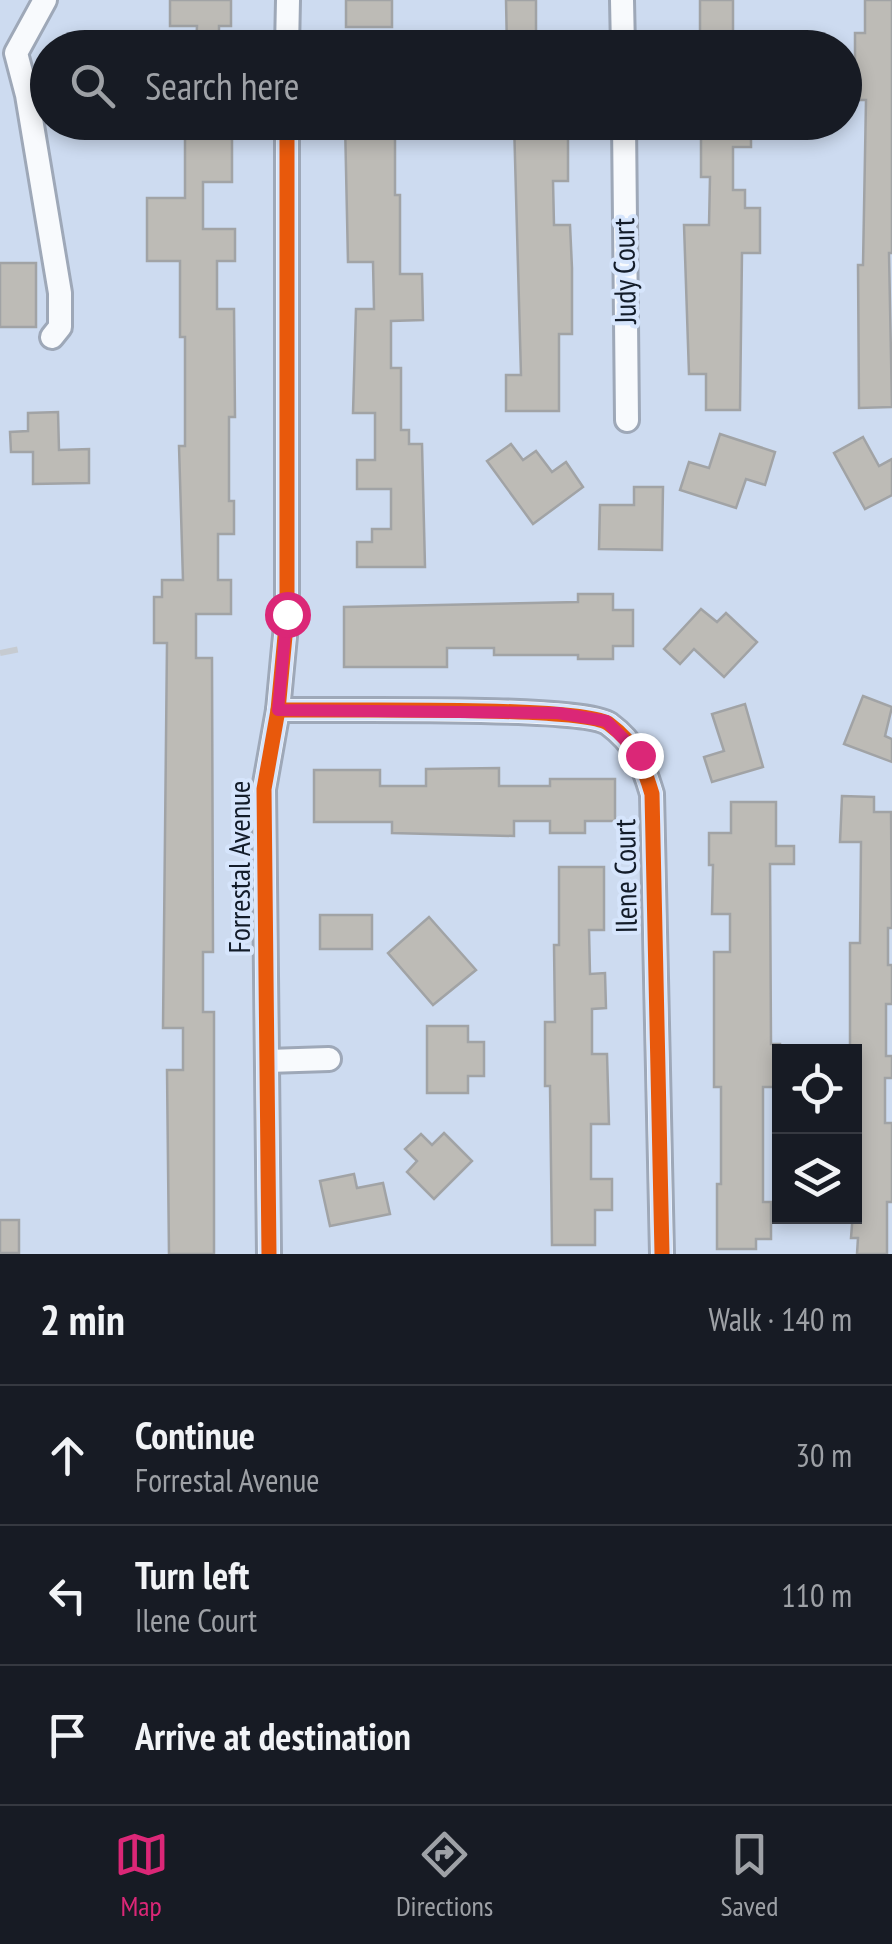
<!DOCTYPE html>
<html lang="en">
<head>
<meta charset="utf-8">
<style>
  body { margin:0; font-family:"PT Sans Narrow",sans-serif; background:#242831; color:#f1f3f6 }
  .controls { position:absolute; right:30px; bottom:30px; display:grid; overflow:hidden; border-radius:0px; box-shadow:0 5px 15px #0003 }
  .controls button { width:90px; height:90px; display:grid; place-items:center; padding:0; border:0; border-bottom:2px solid #363941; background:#171b24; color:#f1f3f6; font:50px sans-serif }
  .stop { position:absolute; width:30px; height:30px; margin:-22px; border:8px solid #db2777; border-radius:50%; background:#fff }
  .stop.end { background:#db2777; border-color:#fff; box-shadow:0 2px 10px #0008 }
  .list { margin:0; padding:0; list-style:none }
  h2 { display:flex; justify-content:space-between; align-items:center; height:130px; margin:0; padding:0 40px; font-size:42px }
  h2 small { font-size:32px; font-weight:400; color:#9ea1a6 }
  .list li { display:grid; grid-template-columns:65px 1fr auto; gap:30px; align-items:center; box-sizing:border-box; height:140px; padding:0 40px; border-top:2px solid #363941 }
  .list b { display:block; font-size:38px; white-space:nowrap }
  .list p { margin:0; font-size:32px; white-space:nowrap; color:#9ea1a6 }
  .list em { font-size:32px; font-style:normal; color:#9ea1a6 }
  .icon { flex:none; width:55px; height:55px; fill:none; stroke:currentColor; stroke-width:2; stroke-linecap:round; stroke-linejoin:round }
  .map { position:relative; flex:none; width:892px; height:1254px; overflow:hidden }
  .search { position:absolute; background:#171b24; box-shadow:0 5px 15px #0003; left:30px; right:30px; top:30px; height:110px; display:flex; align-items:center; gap:25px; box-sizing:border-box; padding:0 35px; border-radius:55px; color:#9ea1a6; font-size:38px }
  .sheet { height:550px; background:#171b24 }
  nav { display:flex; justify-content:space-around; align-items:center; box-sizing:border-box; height:140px; border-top:2px solid #363941; background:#171b24; font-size:28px; color:#9ea1a6 }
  nav a { display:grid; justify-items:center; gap:5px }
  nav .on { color:#db2777 }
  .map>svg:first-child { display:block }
</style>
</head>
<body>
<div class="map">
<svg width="892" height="1254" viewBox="0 0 892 1254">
  <rect width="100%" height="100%" fill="#cddbf0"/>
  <!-- building -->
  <g fill="#bdbbb6" stroke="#a1a3a5" stroke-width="2.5">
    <path d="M 170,0 L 231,0 L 231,26 L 219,26 L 219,48 L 196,48 L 197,26 L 170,26 Z"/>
    <rect x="346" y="0" width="46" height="27"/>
    <path d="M 506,0 L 536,0 L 536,48 L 507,48 Z"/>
    <rect x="700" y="0" width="33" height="48"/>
    <path d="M 865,0 L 892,0 L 892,253 L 889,253 L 892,407 L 859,408 L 858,265 L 863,265 L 866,100 L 855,100 L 855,33 L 865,33 Z"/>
    <path d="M 200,122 L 232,122 L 232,182 L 203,182 L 203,229 L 235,229 L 235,261 L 217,261 L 217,309 L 234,309 L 235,417 L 229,417 L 229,501 L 234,501 L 234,534 L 218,534 L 218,580 L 231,580 L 231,614 L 196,614 L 196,658 L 212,658 L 213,952 L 203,952 L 203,1012 L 214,1012 L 214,1254 L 169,1254 L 167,1070 L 183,1070 L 183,1028 L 163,1028 L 167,643 L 154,643 L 154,597 L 162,597 L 162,580 L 183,580 L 179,446 L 185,446 L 185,337 L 180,337 L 180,261 L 147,261 L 147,198 L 185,198 L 185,138 L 200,138 Z"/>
    <path d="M 345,122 L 395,122 L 395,195 L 400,195 L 400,274 L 422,274 L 423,320 L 391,321 L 391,368 L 401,368 L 401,430 L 409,430 L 409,444 L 422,444 L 425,567 L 357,567 L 357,542 L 372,542 L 372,529 L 391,529 L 391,489 L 357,489 L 357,460 L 375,460 L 375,413 L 353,413 L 356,309 L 374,309 L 373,262 L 348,262 Z"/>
    <path d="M 514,122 L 568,122 L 568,181 L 553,181 L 554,225 L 570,225 L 572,268 L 572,334 L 559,334 L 559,411 L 506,411 L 506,375 L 521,375 Z"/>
    <path d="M 701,122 L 736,122 L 736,127 L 751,127 L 751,147 L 733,147 L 733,190 L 745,190 L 745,208 L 760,208 L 760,253 L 742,253 L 740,410 L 706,410 L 706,374 L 689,374 L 684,225 L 709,225 L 710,177 L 701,177 Z"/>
    <rect x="0" y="263" width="36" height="64"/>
    <path d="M 58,412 L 59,450 L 89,449 L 89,483 L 33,484 L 33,452 L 11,452 L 10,432 L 28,431 L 28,413 Z"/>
    <path d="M 720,434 L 775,452 L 765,485 L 746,479 L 736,508 L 680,490 L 689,462 L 709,468 Z"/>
    <path d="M 863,437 L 879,466 L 892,459 L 892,495 L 865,509 L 834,453 Z"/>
    <path d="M 511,444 L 523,460 L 536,451 L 552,472 L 566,462 L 583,487 L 533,524 L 487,461 Z"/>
    <path d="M 634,487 L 663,487 L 662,550 L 599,549 L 600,505 L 634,505 Z"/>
    <path d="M 578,594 L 613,594 L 613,610 L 633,610 L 633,646 L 613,646 L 613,659 L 578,659 L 578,655 L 494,655 L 494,648 L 447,648 L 447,667 L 344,667 L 344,607 L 578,602 Z"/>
    <path d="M 701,609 L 717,622 L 726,613 L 757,642 L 724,677 L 694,649 L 680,664 L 664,649 Z"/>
    <path d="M 863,696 L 892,707 L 885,736 L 892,739 L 892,762 L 844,744 Z"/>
    <path d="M 745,704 L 763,767 L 712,782 L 704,757 L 724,751 L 712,714 Z"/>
    <path d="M 499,768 L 499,786 L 550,786 L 550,779 L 615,779 L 615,821 L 585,821 L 585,833 L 550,833 L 550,821 L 514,821 L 514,836 L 392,833 L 392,822 L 314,822 L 314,770 L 380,770 L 380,786 L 426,786 L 426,769 Z"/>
    <path d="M 842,796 L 874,797 L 874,812 L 891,812 L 892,928 L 888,928 L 888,965 L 892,965 L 892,1004 L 886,1004 L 886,1056 L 892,1056 L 892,1078 L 885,1078 L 885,1123 L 892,1123 L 892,1202 L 887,1202 L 887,1254 L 857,1254 L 858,1238 L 851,1238 L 856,1173 L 856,1078 L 854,1052 L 850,1052 L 850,943 L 860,943 L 861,842 L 840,842 Z"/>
    <path d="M 731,802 L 776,802 L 776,846 L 794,846 L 794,864 L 770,864 L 771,1044 L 780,1044 L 780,1087 L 763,1087 L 763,1202 L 771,1202 L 771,1239 L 756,1239 L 756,1249 L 717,1249 L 717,1184 L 721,1184 L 721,1087 L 714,1087 L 714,952 L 730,952 L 730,914 L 712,914 L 713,865 L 709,865 L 709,833 L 731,833 Z"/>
    <path d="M 559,867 L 604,867 L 604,930 L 589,930 L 590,974 L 605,973 L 606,1008 L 592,1009 L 592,1054 L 607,1054 L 609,1124 L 591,1124 L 591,1179 L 612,1179 L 612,1210 L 595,1210 L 595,1245 L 552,1245 L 550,1086 L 545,1086 L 545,1022 L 555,1022 L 554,945 L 559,945 Z"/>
    <rect x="320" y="915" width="52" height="34"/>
    <path d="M 429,917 L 476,970 L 433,1005 L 388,953 Z"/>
    <path d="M 427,1026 L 468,1026 L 468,1042 L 484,1042 L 484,1076 L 468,1076 L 468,1093 L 427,1093 Z"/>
    <path d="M 444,1133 L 472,1161 L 434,1199 L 407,1172 L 417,1161 L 405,1149 L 421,1134 L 432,1145 Z"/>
    <path d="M 354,1174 L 357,1188 L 383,1183 L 390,1214 L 330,1226 L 320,1181 Z"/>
    <rect x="0" y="1220" width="19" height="33"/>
  </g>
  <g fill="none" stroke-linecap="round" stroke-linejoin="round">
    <defs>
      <g id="minor">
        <path d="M 45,0 L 16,53 L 27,95 L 60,293 L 60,327 L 52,337"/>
        <path d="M 622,0 L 623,48"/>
        <path d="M 287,48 L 288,0"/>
        <path d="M 624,122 L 627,420"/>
        <path d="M 278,710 C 328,711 583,705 609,724 C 636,744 643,764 652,794 L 662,1254"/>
        <path d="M 268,1061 L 329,1059"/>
        <path d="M 269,1254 L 264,789 L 278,710 L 287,615 L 287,122"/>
      </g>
    </defs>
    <!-- minor casing -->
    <use href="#minor" stroke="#9ea8b8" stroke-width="28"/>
    <!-- minor -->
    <use href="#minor" stroke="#f8fafd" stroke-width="22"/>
    <!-- rail -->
    <path stroke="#c6cbd1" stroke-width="6" stroke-dasharray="18 18" stroke-linecap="butt" d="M 0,653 L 20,649"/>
    <defs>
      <g id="cycleway">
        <path d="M 278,710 C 328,711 583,705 609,724 C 636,744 643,764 652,794 L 662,1254"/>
        <path d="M 269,1254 L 264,789 L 278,710 L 287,615 L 287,122"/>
      </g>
    </defs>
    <!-- cycleway casing -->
    <use href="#cycleway" stroke="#d6e5fc" stroke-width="21"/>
    <!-- cycleway -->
    <use href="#cycleway" stroke="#e8590c" stroke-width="15"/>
  </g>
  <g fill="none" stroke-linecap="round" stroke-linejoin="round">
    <!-- route -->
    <path stroke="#db2777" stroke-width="12" d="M 287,614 L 278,710 L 558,713 L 606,721 L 640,755"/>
  </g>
  <g text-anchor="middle" stroke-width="8" stroke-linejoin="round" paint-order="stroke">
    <!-- street labels -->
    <g font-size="30" fill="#131c29" stroke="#d6e5fc">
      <text transform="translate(625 271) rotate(-91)" y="10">Judy Court</text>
      <text transform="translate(240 867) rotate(-90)" y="10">Forrestal Avenue</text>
      <text transform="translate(626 876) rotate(-91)" y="10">Ilene Court</text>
    </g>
  </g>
</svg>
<div class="controls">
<button><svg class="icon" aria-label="locate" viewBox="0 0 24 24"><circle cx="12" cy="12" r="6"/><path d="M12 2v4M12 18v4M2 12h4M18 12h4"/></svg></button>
<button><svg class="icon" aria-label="layers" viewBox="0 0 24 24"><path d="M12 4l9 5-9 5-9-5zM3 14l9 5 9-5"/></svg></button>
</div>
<div class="stop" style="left:287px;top:614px"></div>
<div class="stop end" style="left:640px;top:755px"></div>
<div class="search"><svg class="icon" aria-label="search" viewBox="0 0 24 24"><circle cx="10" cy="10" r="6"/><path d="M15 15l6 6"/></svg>Search here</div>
</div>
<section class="sheet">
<h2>2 min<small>Walk · 140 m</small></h2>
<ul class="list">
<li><svg class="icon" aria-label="ahead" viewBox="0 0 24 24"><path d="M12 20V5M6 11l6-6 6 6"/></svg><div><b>Continue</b><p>Forrestal Avenue</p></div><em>30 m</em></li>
<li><svg class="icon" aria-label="left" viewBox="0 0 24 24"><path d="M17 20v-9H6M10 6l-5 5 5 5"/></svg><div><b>Turn left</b><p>Ilene Court</p></div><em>110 m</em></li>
<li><svg class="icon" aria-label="arrive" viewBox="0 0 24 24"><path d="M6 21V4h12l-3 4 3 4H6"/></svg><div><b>Arrive at destination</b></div></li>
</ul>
</section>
<nav>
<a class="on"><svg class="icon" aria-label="map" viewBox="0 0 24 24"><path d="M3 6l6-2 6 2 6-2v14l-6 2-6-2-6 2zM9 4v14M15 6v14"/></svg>Map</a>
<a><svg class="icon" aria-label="directions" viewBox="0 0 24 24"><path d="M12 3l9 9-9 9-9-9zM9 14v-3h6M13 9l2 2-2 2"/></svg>Directions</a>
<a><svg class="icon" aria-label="saved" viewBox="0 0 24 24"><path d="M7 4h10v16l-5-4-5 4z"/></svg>Saved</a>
</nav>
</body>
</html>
